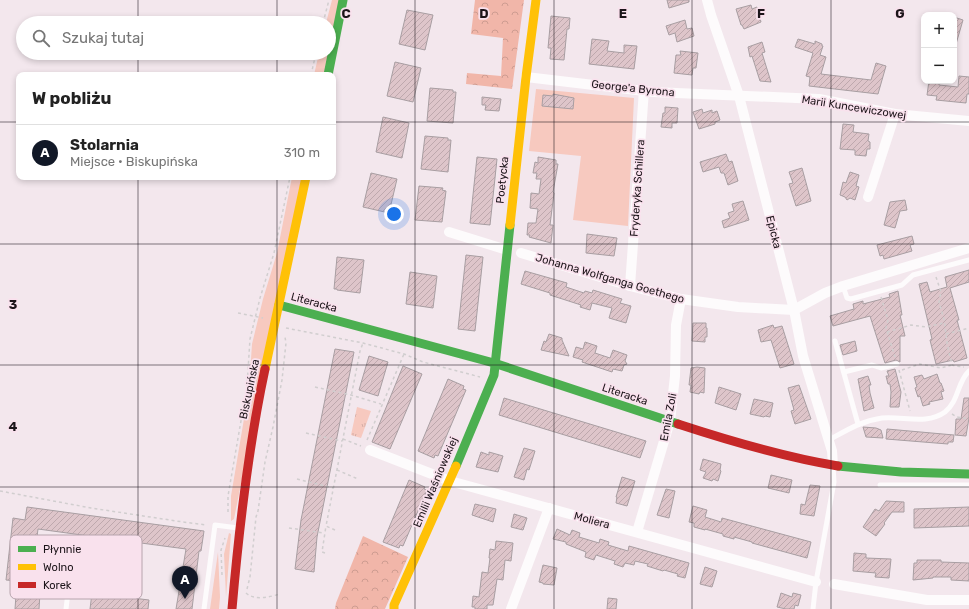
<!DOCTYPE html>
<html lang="pl">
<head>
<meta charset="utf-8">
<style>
  body { margin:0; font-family:Rubik,sans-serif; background:#f6f6f6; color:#222 }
  .controls { position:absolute; right:12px; top:12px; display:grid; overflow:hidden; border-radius:8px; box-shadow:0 2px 6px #0003 }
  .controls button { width:36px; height:36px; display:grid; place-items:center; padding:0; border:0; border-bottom:1px solid #e0e0e0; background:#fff; color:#222; font:20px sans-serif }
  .you { position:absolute; left:394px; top:214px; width:14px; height:14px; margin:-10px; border:3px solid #fff; border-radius:50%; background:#1a73e8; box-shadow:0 0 0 6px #1a73e833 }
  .badge { display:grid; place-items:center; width:26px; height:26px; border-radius:50%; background:#111827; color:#fff; font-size:13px; font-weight:700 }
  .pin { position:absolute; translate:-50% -33px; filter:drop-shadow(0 1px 2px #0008) }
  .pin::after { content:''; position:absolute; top:21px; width:14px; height:12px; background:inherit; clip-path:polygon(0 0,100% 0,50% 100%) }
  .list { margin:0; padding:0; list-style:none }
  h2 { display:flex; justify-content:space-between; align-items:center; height:52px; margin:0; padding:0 16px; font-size:17px }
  h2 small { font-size:13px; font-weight:400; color:#767676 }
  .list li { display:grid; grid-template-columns:26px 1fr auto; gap:12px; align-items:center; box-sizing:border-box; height:56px; padding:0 16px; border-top:1px solid #e0e0e0 }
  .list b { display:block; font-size:15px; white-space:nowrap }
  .list p { margin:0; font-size:13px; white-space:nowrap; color:#767676 }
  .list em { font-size:13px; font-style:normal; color:#767676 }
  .icon { flex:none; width:22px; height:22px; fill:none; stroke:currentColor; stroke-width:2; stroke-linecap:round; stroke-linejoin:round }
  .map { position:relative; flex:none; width:969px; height:609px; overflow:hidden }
  .search { position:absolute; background:#fff; box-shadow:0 2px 6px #0003; left:16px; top:16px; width:320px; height:44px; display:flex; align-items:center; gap:10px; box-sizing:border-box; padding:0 14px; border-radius:22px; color:#767676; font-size:15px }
  .panel { position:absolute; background:#fff; box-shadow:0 2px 6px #0003; left:16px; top:72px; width:320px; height:108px; border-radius:8px }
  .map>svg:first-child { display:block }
</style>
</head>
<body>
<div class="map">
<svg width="969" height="609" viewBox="0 0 969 609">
  <defs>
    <pattern id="forest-crowns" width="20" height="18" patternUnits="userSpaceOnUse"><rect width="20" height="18" fill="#f1b6a9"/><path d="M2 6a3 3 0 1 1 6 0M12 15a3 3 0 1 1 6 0" fill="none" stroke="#ce9c91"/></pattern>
    <pattern id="park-tufts" width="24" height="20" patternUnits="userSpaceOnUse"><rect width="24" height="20" fill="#f7c9bf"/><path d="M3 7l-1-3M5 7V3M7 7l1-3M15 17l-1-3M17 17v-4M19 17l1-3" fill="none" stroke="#d3aca4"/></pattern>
    <pattern id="building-hatch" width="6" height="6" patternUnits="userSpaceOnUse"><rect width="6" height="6" fill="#dec5ca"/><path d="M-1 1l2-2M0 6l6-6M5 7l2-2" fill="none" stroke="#bea8ad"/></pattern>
  </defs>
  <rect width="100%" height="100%" fill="#f3e7ed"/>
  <!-- green -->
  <g fill="#f7c9bf">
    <path d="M 332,0 L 341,0 L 324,75 L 314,75 L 319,53 L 329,53 L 329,23 L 326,23 Z"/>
    <path d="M 536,89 L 634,98 L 628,226 L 573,220 L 581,156 L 529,151 Z"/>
    <path d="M 292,177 L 302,177 L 234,519 L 231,521 L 231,496 L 249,389 L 252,344 L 263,299 L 277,253 Z"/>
    <path d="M 229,533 L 231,534 L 226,597 L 224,554 Z"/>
    <path d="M 218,552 L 220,597 L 219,609 L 210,609 Z"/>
  </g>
  <!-- forest -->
  <g fill="url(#forest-crowns)">
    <path d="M 475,0 L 524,0 L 512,89 L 466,84 L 467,73 L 501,76 L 503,38 L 471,34 Z"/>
    <path d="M 363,536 L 408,557 L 385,609 L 335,609 L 336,603 Z"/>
  </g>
  <!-- park -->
  <path fill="url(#park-tufts)" d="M 357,407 L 371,411 L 361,438 L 351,435 Z"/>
  <!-- building -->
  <g fill="url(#building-hatch)" stroke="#a89ea2">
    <path d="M 667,0 L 689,0 L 689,2 L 669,8 Z"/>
    <path d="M 751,5 L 752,9 L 757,7 L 761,22 L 744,29 L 742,25 L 741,25 L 736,9 Z"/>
    <path d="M 407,10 L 433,15 L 425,50 L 399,44 Z"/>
    <path d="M 551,16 L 570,18 L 569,29 L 567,29 L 564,60 L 550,59 L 551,48 L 548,48 Z"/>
    <path d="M 954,17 L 963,20 L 956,44 L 954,44 Z"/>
    <path d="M 685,20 L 687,29 L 692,28 L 694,36 L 677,42 L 675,33 L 669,35 L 666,26 Z"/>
    <path d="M 592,39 L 609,41 L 607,51 L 624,53 L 624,45 L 637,46 L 634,69 L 589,64 Z"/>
    <path d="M 798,39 L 815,44 L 815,41 L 822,44 L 822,46 L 823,46 L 820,55 L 826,57 L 821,74 L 871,80 L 876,63 L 886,66 L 878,94 L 809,86 L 810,77 L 806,76 L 813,53 L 795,47 Z"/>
    <path d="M 762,42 L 765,52 L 762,53 L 771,82 L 760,81 L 752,56 L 750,57 L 748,47 Z"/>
    <path d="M 680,51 L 698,53 L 696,68 L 693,68 L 692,75 L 674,73 L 676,55 L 681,55 Z"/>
    <path d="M 395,62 L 421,68 L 413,102 L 387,96 Z"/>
    <path d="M 959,76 L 969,77 L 969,94 L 967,94 L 966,103 L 936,100 L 937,96 L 927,95 L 929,81 L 939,81 L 939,85 L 958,87 Z"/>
    <path d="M 430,88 L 453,90 L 453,92 L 456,92 L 453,123 L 427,121 Z"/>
    <path d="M 553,94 L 574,98 L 573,109 L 542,106 L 543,95 L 553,96 Z"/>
    <path d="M 482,97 L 501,99 L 499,111 L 485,110 L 486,105 L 482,105 Z"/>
    <path d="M 665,107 L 678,108 L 677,123 L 672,123 L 672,128 L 661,127 L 663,113 L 665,113 Z"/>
    <path d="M 702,109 L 703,113 L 712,110 L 712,113 L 717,111 L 720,120 L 715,122 L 715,124 L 699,129 L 693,112 Z"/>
    <path d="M 383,117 L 409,123 L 402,158 L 376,152 Z"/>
    <path d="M 843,124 L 854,125 L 853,132 L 869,134 L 868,141 L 870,142 L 870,149 L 867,149 L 866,156 L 855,155 L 855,150 L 840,149 Z"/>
    <path d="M 425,136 L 448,138 L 448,140 L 451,140 L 448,172 L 421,169 Z"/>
    <path d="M 726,154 L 729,162 L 732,161 L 738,181 L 728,185 L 724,173 L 721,173 L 719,167 L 703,172 L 700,162 Z"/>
    <path d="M 477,157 L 497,159 L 490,225 L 470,223 Z"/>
    <path d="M 538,157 L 556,160 L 556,164 L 558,164 L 553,192 L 554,193 L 550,225 L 553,225 L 551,243 L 529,237 L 530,235 L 527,235 L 528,223 L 536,223 L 538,209 L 530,208 L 531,193 L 539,194 L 541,179 L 536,179 L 537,173 L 533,173 L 535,162 L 538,163 Z"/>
    <path d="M 802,168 L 811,201 L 796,206 L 789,184 L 793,183 L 789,172 Z"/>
    <path d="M 850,172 L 859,175 L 856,186 L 859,187 L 855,200 L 850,198 L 847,200 L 845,197 L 840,195 L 843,182 L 846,183 Z"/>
    <path d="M 371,173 L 397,179 L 389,213 L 363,207 Z"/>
    <path d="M 419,186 L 443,188 L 442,190 L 446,191 L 442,222 L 415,220 Z"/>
    <path d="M 905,200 L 907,210 L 900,211 L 895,228 L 884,225 L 890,202 Z"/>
    <path d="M 743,201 L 749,220 L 724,228 L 722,221 L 730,218 L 728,213 L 734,211 L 732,204 Z"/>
    <path d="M 587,234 L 617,238 L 614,256 L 586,253 Z"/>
    <path d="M 912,236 L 914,244 L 910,245 L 912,251 L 884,259 L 883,255 L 880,256 L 877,245 Z"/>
    <path d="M 466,255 L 483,257 L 475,331 L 458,329 Z"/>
    <path d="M 337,257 L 364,260 L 360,293 L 337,290 L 337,289 L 334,289 Z"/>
    <path d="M 969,270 L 969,282 L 950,288 L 959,320 L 957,320 L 967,358 L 954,362 L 953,360 L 936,364 L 930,340 L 932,339 L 923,301 L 919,284 L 927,282 L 930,292 L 947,287 L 945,277 Z"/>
    <path d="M 525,271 L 567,283 L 566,287 L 584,293 L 585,291 L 592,293 L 593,290 L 622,299 L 620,303 L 631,306 L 626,323 L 609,318 L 612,308 L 592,303 L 590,310 L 580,307 L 581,305 L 550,295 L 550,293 L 521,284 Z"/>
    <path d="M 410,272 L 437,276 L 433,308 L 406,304 Z"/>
    <path d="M 898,291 L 902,315 L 900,315 L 905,336 L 900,336 L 900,362 L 896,360 L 885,363 L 870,316 L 833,326 L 830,316 L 854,309 L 853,304 L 863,301 L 863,304 L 890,297 L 889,294 Z"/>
    <path d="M 693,323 L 706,323 L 706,328 L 707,328 L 707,337 L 705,337 L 705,342 L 692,341 Z"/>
    <path d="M 773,325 L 774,328 L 782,326 L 794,364 L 780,368 L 771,340 L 761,342 L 758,330 Z"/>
    <path d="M 549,334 L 562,338 L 562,340 L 569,356 L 541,350 L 544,341 L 546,342 Z"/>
    <path d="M 855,341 L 857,351 L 843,355 L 840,345 Z"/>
    <path d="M 585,342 L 597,346 L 595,353 L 610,358 L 613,350 L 627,355 L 625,361 L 627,364 L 624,365 L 622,371 L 613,369 L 612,372 L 582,362 L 583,360 L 573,357 L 576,347 L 583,349 Z"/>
    <path d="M 335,349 L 354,352 L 317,537 L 314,572 L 295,569 L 301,520 Z"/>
    <path d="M 369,356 L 388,362 L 378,396 L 359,390 Z"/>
    <path d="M 403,366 L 422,374 L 390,449 L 372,442 Z"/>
    <path d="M 697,367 L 705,368 L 704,393 L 700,392 L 699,394 L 690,392 L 691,385 L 689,385 L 691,368 Z"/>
    <path d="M 895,369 L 901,392 L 899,407 L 890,407 L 891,392 L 890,384 L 888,384 L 886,376 L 889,376 L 887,371 Z"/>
    <path d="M 937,374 L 940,383 L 941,383 L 944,391 L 941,392 L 943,399 L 929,402 L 930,404 L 923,406 L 920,396 L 918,397 L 915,388 L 917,387 L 914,377 L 922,375 L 924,379 Z"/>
    <path d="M 868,376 L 871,385 L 869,385 L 870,393 L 874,408 L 864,411 L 858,379 Z"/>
    <path d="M 448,379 L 464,386 L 463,389 L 466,390 L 438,456 L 435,455 L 434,458 L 418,451 Z"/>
    <path d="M 799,385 L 811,419 L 795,424 L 791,411 L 794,410 L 788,388 Z"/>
    <path d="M 719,387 L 741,394 L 736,410 L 715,403 Z"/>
    <path d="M 504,398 L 646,441 L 640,458 L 499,415 Z"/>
    <path d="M 964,398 L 969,398 L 969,418 L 966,436 L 955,435 L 956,419 L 961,419 Z"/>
    <path d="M 754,399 L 773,403 L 770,417 L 765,416 L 764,417 L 750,414 Z"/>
    <path d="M 863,427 L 876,428 L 881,430 L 883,438 L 866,437 Z"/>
    <path d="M 887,429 L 954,435 L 953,442 L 948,442 L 948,444 L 886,439 Z"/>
    <path d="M 524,448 L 535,451 L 529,470 L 527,469 L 524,480 L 514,477 Z"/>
    <path d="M 481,452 L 489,455 L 489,452 L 503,456 L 498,472 L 476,467 Z"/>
    <path d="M 703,459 L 721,464 L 720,470 L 721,471 L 718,481 L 713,479 L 712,481 L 703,478 L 706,472 L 700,470 Z"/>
    <path d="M 771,475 L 792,480 L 789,493 L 768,488 Z"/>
    <path d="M 622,477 L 635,481 L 627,506 L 616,503 L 617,497 L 616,497 Z"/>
    <path d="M 409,480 L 425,487 L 424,489 L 427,490 L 403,546 L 400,545 L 399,548 L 383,542 Z"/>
    <path d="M 810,485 L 820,486 L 814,516 L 800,514 L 801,504 L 805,505 Z"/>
    <path d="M 666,489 L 675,491 L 669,518 L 657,515 Z"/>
    <path d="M 886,501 L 904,502 L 904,512 L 892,512 L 884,523 L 885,524 L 876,536 L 863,527 L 875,509 L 879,511 Z"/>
    <path d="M 475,504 L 496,509 L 493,522 L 472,515 Z"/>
    <path d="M 693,506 L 707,510 L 705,517 L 721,522 L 722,518 L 811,542 L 807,558 L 752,543 L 752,542 L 734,537 L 734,539 L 723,536 L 723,534 L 705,529 L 705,530 L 694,527 L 694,523 L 689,522 Z"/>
    <path d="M 27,507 L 204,531 L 201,551 L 199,551 L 192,609 L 176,609 L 186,549 L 126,541 L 125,543 L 111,542 L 111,539 L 38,529 L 30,592 L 40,593 L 39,609 L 15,609 L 17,581 L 6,580 L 13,518 L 25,520 Z"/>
    <path d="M 969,507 L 969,526 L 914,528 L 914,509 Z"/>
    <path d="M 514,514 L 527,518 L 523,530 L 511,527 Z"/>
    <path d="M 557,529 L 570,535 L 572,530 L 580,533 L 579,537 L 599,543 L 600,539 L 609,542 L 608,545 L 628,551 L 629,546 L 689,563 L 685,578 L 677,576 L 678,574 L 664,570 L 663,571 L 647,566 L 648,564 L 635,561 L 634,565 L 625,563 L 623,567 L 614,564 L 615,561 L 596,555 L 594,560 L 585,557 L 586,552 L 566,544 L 566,542 L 553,539 Z"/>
    <path d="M 496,541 L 513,543 L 511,561 L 505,560 L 503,580 L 497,579 L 493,605 L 487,605 L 487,609 L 475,609 L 475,607 L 472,607 L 473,596 L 479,597 L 482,572 L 488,573 L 490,558 L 489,558 L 490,549 L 495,550 Z"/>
    <path d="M 854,553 L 866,554 L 866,558 L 891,559 L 889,578 L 875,577 L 876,573 L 853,571 Z"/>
    <path d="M 917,560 L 941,560 L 941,562 L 969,563 L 969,581 L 951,580 L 951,577 L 933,577 L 933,578 L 913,580 L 914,563 L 917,563 Z"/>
    <path d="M 543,565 L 557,568 L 554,585 L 543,584 L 543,583 L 539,582 Z"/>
    <path d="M 705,567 L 717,571 L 712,587 L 700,584 Z"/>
    <path d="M 92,593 L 149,600 L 148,609 L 90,609 Z"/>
    <path d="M 781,593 L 792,597 L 793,593 L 801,595 L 798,606 L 795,605 L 794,609 L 786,609 L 777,607 Z"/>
    <path d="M 608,598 L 617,599 L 616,609 L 607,609 Z"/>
  </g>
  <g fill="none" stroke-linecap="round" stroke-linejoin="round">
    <!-- path -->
    <g stroke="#d1cecf" stroke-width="1.5" stroke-dasharray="3 3" stroke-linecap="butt">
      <path d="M 323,23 L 329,0"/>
      <path d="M 311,75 L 316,53"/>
      <path d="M 936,277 L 941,292 L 939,302 L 944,319 L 947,343 L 952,365 L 955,366 L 964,367"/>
      <path d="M 881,297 L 888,320 L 886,328 L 895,357"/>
      <path d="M 238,313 L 263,318"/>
      <path d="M 286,328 L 363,343 L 404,354 L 423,362 L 480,377"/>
      <path d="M 887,332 L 911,325 L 926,327 L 944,323"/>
      <path d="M 946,334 L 969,328"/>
      <path d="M 899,370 L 910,411"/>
      <path d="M 902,370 L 920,364 L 941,368 L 952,365"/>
      <path d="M 315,387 L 351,395 L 381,404"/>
      <path d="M 952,414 L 957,417 L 969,419"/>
      <path d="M 306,433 L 342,441"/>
      <path d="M 343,439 L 361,446"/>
      <path d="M 367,440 L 404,354"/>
      <path d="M 337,470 L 358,479"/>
      <path d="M 297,479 L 333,488"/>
      <path d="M 0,491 L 91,508 L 183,522 L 207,525"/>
      <path d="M 228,512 L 228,496 L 247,386 L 250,339 L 260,298 L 274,253 L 290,177"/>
      <path d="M 289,528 L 324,533"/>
      <path d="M 335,530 L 326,526 L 360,351 L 363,343"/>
      <path d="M 325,553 L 322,552 L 326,526"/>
      <path d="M 222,575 L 221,550 L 225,538"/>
      <path d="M 247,589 L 250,577 L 256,517 L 258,511 L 265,462 L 273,427 L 282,380 L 286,343 L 285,337"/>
      <path d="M 246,593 C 255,601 269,597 280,594"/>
    </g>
    <!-- lane -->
    <g stroke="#fdfbfc" stroke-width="5">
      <path d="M 843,286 L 847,298 L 851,299 L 902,285 L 913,275 L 969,260"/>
      <path d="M 835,341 L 858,424"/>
      <path d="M 844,372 L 872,365 L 881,368 L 897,364"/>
      <path d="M 829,440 C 847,430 861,421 882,418 C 903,416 927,425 945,412 C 959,401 957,382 969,371"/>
      <path d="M 880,485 L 969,485"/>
      <path d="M 66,609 L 70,576"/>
      <path d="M 204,609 L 215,525 L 238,528"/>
      <path d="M 813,609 L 816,582 L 834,482 L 833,466"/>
    </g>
    <!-- street -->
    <g stroke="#fdfbfc" stroke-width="10">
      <path d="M 707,0 L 711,15 L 739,96 L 794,310 L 803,356 L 832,451 L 833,465"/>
      <path d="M 526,77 L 653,92 L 819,99 L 895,114 L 969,121"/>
      <path d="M 868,197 L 895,114"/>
      <path d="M 449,232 L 507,250"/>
      <path d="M 521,253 L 630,286 L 681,299 L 738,307 L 794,310 L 825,293 L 843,286 L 969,248"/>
      <path d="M 630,286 L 644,90"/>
      <path d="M 370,450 L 450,481 L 816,582"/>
      <path d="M 637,532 L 670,421 L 675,376 L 676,325 L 681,299"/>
      <path d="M 834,584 L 927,600 L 969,600"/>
      <path d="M 511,609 L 549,508"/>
    </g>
    <!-- fast -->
    <g stroke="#4caf50" stroke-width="9">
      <path d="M 328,75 L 343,0"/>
      <path d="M 279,305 L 494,363 L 678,424"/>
      <path d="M 456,466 L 494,375 L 510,225"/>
      <path d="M 838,466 L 901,472 L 969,474"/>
    </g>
    <!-- slow -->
    <g stroke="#ffc107" stroke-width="9">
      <path d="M 510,225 L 526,77 L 536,0"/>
      <path d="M 265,369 L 306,177"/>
      <path d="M 394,609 L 394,605 L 456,466"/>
    </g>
    <!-- jam -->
    <g stroke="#c62828" stroke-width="9">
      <path d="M 678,424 C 730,441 783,457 838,466"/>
      <path d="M 232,609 C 239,528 248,448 265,369"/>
    </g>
  </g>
  <!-- grid -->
  <path fill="none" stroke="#1c1419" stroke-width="1" stroke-opacity="0.55" d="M 138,0 L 138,23M 277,0 L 277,23M 415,0 L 415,609M 554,0 L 554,609M 692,0 L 692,609M 831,0 L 831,609M 138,53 L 138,75M 277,53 L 277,75M 0,122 L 19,122M 333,122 L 969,122M 138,177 L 138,609M 277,177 L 277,609M 0,244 L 969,244M 0,365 L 969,365M 0,487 L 969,487"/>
  <g text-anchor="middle" stroke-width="3.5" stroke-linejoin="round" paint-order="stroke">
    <!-- street labels -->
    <g font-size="11" fill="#1c1419" stroke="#f9e1ed">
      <text transform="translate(633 88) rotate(6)" y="4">George'a Byrona</text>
      <text transform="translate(854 107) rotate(9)" y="4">Marii Kuncewiczowej</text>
      <text transform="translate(502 180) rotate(-84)" y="4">Poetycka</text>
      <text transform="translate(637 188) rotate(-86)" y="4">Fryderyka Schillera</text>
      <text transform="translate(774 232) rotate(76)" y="4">Epicka</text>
      <text transform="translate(610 278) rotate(16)" y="4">Johanna Wolfganga Goethego</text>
      <text transform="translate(314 302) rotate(15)" y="4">Literacka</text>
      <text transform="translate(249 389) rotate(-78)" y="4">Biskupińska</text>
      <text transform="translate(625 394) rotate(18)" y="4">Literacka</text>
      <text transform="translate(668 417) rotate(-79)" y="4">Emila Zoli</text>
      <text transform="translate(435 482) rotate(-67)" y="4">Emilii Waśniowskiej</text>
      <text transform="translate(592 520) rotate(15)" y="4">Moliera</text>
    </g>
  </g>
  <!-- legend -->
  <rect x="10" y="535" width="132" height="64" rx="6" fill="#f9e1ed" stroke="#b7a4ad" stroke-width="1"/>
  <rect x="18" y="546" width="18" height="6" fill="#4caf50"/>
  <rect x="18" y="564" width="18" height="6" fill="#ffc107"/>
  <rect x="18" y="582" width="18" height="6" fill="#c62828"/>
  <g font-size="11" fill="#1c1419">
    <text x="43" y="553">Płynnie</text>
    <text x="43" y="571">Wolno</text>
    <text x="43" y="589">Korek</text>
  </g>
  <g font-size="13" text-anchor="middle" font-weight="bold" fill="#1c1419" stroke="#f9e1ed" stroke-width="3.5" stroke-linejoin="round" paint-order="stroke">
    <text x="346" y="18">C</text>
    <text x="484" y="18">D</text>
    <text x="623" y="18">E</text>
    <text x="761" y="18">F</text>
    <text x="900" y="18">G</text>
    <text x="13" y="309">3</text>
    <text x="13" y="431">4</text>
  </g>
</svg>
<div class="controls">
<button>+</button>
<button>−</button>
</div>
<div class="you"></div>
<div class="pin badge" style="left:185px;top:599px">A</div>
<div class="search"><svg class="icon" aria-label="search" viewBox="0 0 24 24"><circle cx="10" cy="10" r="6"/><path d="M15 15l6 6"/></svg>Szukaj tutaj</div>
<section class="panel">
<h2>W pobliżu<small></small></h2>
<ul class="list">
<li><span class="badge">A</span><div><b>Stolarnia</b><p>Miejsce · Biskupińska</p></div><em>310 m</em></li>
</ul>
</section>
</div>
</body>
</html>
